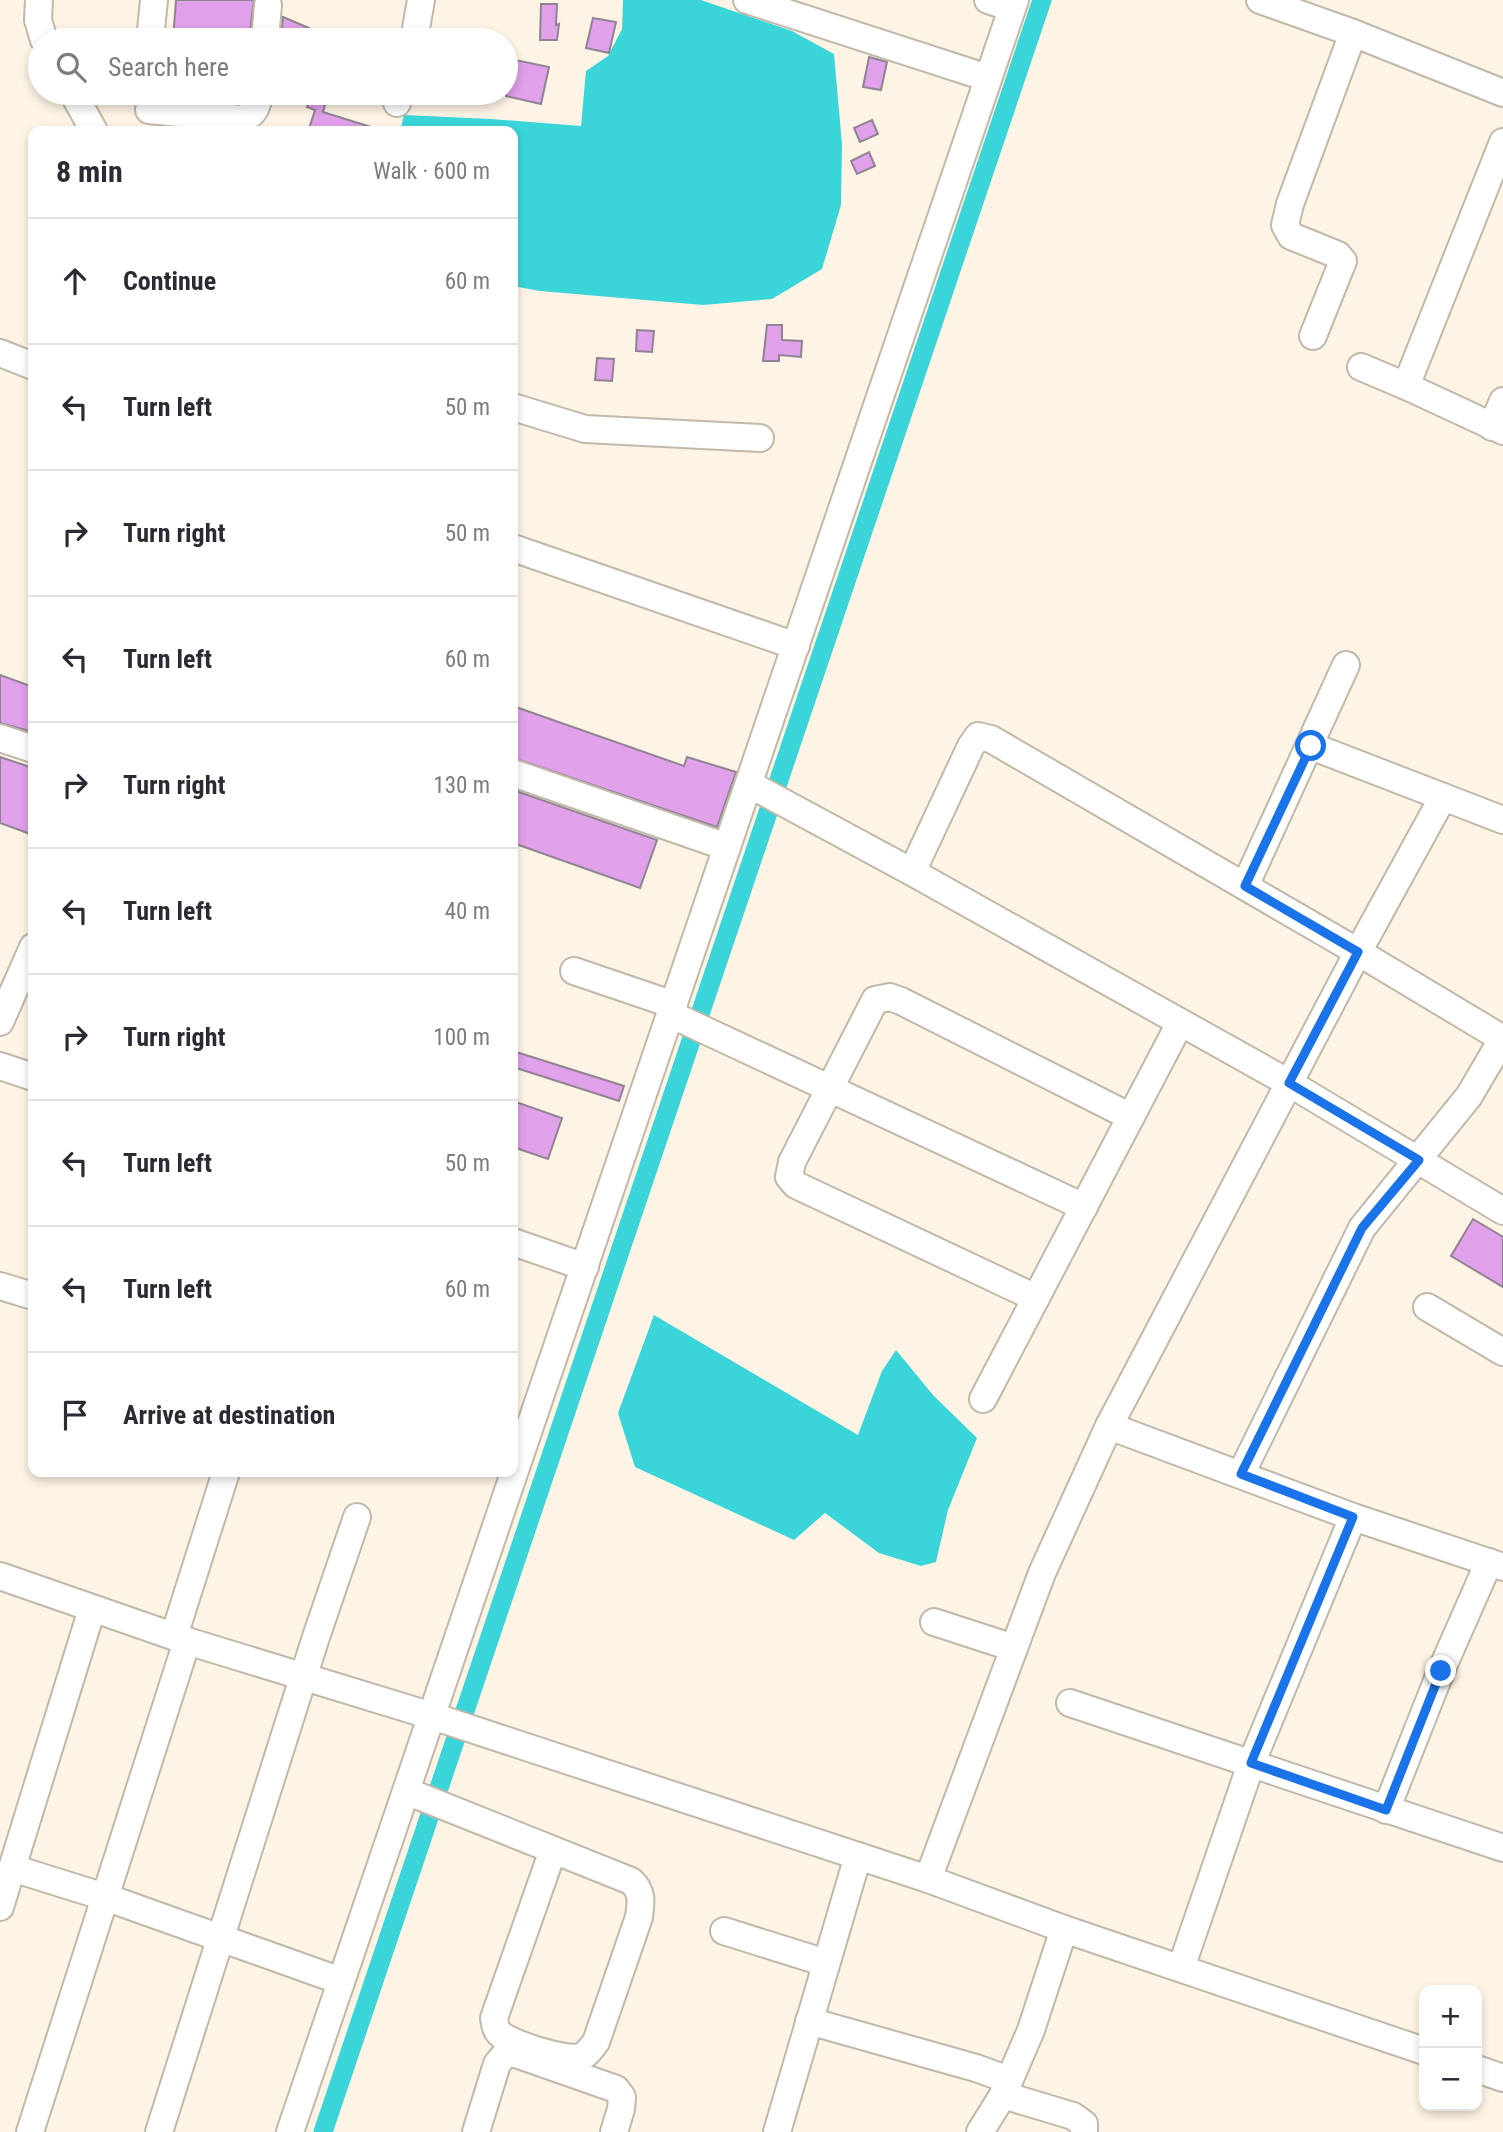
<!DOCTYPE html>
<html lang="en">
<head>
<meta charset="utf-8">
<style>
  body { margin:0; font-family:"Roboto Condensed",sans-serif; background:#f7f7f7; color:#2b2b33 }
  .controls { position:absolute; right:21px; bottom:21px; display:grid; overflow:hidden; border-radius:14px; box-shadow:0 4px 10px #0003 }
  .controls button { width:63px; height:63px; display:grid; place-items:center; padding:0; border:0; border-bottom:2px solid #e1e1e2; background:#fff; color:#2b2b33; font:35px sans-serif }
  .stop { position:absolute; width:21px; height:21px; margin:-16px; border:5px solid #1a73e8; border-radius:50%; background:#fff }
  .stop.end { background:#1a73e8; border-color:#fff; box-shadow:0 2px 7px #0008 }
  .list { margin:0; padding:0; list-style:none }
  h2 { display:flex; justify-content:space-between; align-items:center; height:91px; margin:0; padding:0 28px; font-size:30px }
  h2 small { font-size:23px; font-weight:400; color:#7c7c81 }
  .list li { display:grid; grid-template-columns:46px 1fr auto; gap:21px; align-items:center; box-sizing:border-box; height:126px; padding:0 28px; border-top:2px solid #e1e1e2 }
  .list b { display:block; font-size:26px; white-space:nowrap }
  .list em { font-size:23px; font-style:normal; color:#7c7c81 }
  .icon { flex:none; width:38px; height:38px; fill:none; stroke:currentColor; stroke-width:2; stroke-linecap:round; stroke-linejoin:round }
  .map { position:relative; flex:none; width:1503px; height:2132px; overflow:hidden }
  .search { position:absolute; background:#fff; box-shadow:0 4px 10px #0003; left:28px; top:28px; width:490px; height:77px; display:flex; align-items:center; gap:18px; box-sizing:border-box; padding:0 24px; border-radius:38px; color:#7c7c81; font-size:26px }
  .panel { position:absolute; background:#fff; box-shadow:0 4px 10px #0003; left:28px; top:126px; width:490px; height:1351px; border-radius:14px }
  .map>svg:first-child { display:block }
</style>
</head>
<body>
<div class="map">
<svg width="1503" height="2132" viewBox="0 0 1503 2132">
  <rect width="100%" height="100%" fill="#fef4e5"/>
  <!-- water -->
  <g fill="#3ad5d8">
    <path d="M 623,0 L 701,0 L 792,31 L 834,54 L 842,144 L 841,205 L 822,269 L 772,299 L 703,305 L 540,291 L 513,286 L 513,131 L 400,131 L 404,115 L 491,119 L 581,126 L 586,71 L 608,56 L 622,29 Z"/>
    <path d="M 654,1315 L 858,1435 L 882,1371 L 896,1350 L 933,1395 L 977,1438 L 948,1510 L 936,1562 L 921,1566 L 879,1553 L 825,1513 L 794,1540 L 635,1467 L 618,1413 Z"/>
  </g>
  <g fill="none" stroke-linecap="round" stroke-linejoin="round">
    <!-- canal -->
    <path stroke="#3ad5d8" stroke-width="19" d="M 323,2132 L 1042,0"/>
  </g>
  <!-- building -->
  <g fill="#e0a0ea" stroke="#8f8491" stroke-width="2">
    <path d="M 176,0 L 254,0 L 249,40 L 173,40 Z"/>
    <path d="M 541,4 L 557,4 L 556,25 L 559,24 L 557,40 L 540,40 Z"/>
    <path d="M 283,17 L 309,28 L 304,40 L 281,40 Z"/>
    <path d="M 593,18 L 616,22 L 609,53 L 586,48 Z"/>
    <path d="M 869,57 L 887,62 L 881,90 L 863,87 Z"/>
    <path d="M 506,58 L 549,67 L 541,104 L 506,96 Z"/>
    <path d="M 312,93 L 326,93 L 324,97 L 327,98 L 323,112 L 374,128 L 373,131 L 318,131 L 309,129 L 315,110 L 307,107 Z"/>
    <path d="M 872,120 L 878,134 L 860,142 L 854,128 Z"/>
    <path d="M 869,152 L 875,166 L 857,174 L 851,161 Z"/>
    <path d="M 767,325 L 782,325 L 782,340 L 802,341 L 801,357 L 779,355 L 779,361 L 763,361 Z"/>
    <path d="M 637,330 L 654,331 L 652,352 L 636,351 Z"/>
    <path d="M 597,358 L 614,359 L 612,381 L 595,380 Z"/>
    <path d="M 0,675 L 33,687 L 33,732 L 0,723 Z"/>
    <path d="M 513,706 L 684,766 L 687,757 L 736,772 L 717,827 L 513,758 Z"/>
    <path d="M 0,757 L 33,768 L 33,835 L 0,823 Z"/>
    <path d="M 513,790 L 657,840 L 640,888 L 513,843 Z"/>
    <path d="M 513,1051 L 624,1086 L 619,1101 L 513,1067 Z"/>
    <path d="M 513,1101 L 562,1118 L 548,1159 L 513,1147 Z"/>
    <path d="M 1473,1219 L 1503,1237 L 1503,1287 L 1451,1256 Z"/>
  </g>
  <g fill="none" stroke-linecap="round" stroke-linejoin="round">
    <defs>
      <g id="minor">
        <path d="M 39,0 L 38,20 L 44,40"/>
        <path d="M 747,0 L 988,78"/>
        <path d="M 988,0 L 1012,8"/>
        <path d="M 1260,0 L 1353,33 L 1503,93"/>
        <path d="M 150,40 L 154,0"/>
        <path d="M 265,40 L 268,5"/>
        <path d="M 414,40 L 421,0"/>
        <path d="M 73,93 L 94,131"/>
        <path d="M 397,103 L 400,93"/>
        <path d="M 149,110 L 241,119 C 255,115 257,106 260,93"/>
        <path d="M 1313,336 L 1343,261 L 1338,255 L 1291,236 L 1285,225 L 1290,204 L 1353,33"/>
        <path d="M 0,353 L 33,366"/>
        <path d="M 1361,367 L 1406,386 L 1503,431"/>
        <path d="M 1406,386 L 1503,142"/>
        <path d="M 513,407 L 585,429 L 760,438"/>
        <path d="M 1492,427 L 1503,401"/>
        <path d="M 513,548 L 796,646"/>
        <path d="M 0,738 L 33,749"/>
        <path d="M 1311,746 L 1503,820"/>
        <path d="M 513,773 L 727,847"/>
        <path d="M 749,784 L 912,872 L 1289,1083 L 1503,1211"/>
        <path d="M 912,872 L 971,746 L 978,736 L 991,739 L 1358,952 L 1503,1039"/>
        <path d="M 1245,886 L 1346,665"/>
        <path d="M 574,971 L 674,1005"/>
        <path d="M 670,1014 L 1084,1207"/>
        <path d="M 0,1022 L 33,947"/>
        <path d="M 0,1066 L 33,1077"/>
        <path d="M 513,1242 L 585,1267"/>
        <path d="M 0,1286 L 33,1296"/>
        <path d="M 1036,1298 L 796,1185 L 789,1177 L 792,1162 L 875,1000 L 890,997 L 901,1001 L 1131,1117"/>
        <path d="M 1427,1307 L 1503,1352"/>
        <path d="M 983,1399 L 1180,1023"/>
        <path d="M 1109,1426 L 1353,1517 L 1503,1567"/>
        <path d="M 1241,1474 L 1362,1228 L 1469,1096 L 1503,1038"/>
        <path d="M 0,1576 L 187,1641 L 432,1716 L 928,1879 L 1064,1929 L 1424,2051"/>
        <path d="M 934,1622 L 1014,1648"/>
        <path d="M 174,1636 L 226,1472"/>
        <path d="M 1070,1703 L 1503,1848"/>
        <path d="M 406,1791 L 631,1881 C 643,1892 641,1902 639,1917 L 596,2042 C 591,2048 587,2055 580,2057 C 565,2061 510,2044 499,2033 C 495,2029 495,2023 494,2018 L 553,1850"/>
        <path d="M 1386,1810 L 1441,1671 L 1489,1562"/>
        <path d="M 12,1868 L 105,1897 L 341,1981"/>
        <path d="M 928,1879 L 1042,1573 L 1109,1426 L 1358,952 L 1443,797"/>
        <path d="M 0,1907 L 92,1609"/>
        <path d="M 724,1931 L 826,1963"/>
        <path d="M 1181,1968 L 1251,1764 L 1353,1517"/>
        <path d="M 809,2021 L 976,2068 L 1009,2080"/>
        <path d="M 1477,2069 L 1503,2078"/>
        <path d="M 1003,2095 L 1073,2116 L 1084,2124 L 1084,2132"/>
        <path d="M 30,2132 L 187,1641"/>
        <path d="M 159,2132 L 316,1637 L 357,1517"/>
        <path d="M 290,2132 L 1015,0"/>
        <path d="M 476,2132 L 497,2064 L 505,2054 L 516,2054 L 616,2089 L 622,2097 L 621,2109 L 614,2132"/>
        <path d="M 777,2132 L 858,1856"/>
        <path d="M 980,2132 L 1003,2095 L 1031,2030 L 1064,1929"/>
      </g>
    </defs>
    <!-- minor casing -->
    <use href="#minor" stroke="#c1b8aa" stroke-width="30"/>
    <!-- minor -->
    <use href="#minor" stroke="#fff" stroke-width="26"/>
  </g>
  <g fill="none" stroke-linecap="round" stroke-linejoin="round">
    <!-- route -->
    <path stroke="#1a73e8" stroke-width="9" d="M 1311,746 L 1245,886 L 1358,952 L 1289,1083 L 1419,1160 L 1362,1228 L 1241,1474 L 1353,1517 L 1251,1763 L 1386,1810 L 1441,1671"/>
  </g>
</svg>
<div class="controls">
<button>+</button>
<button>−</button>
</div>
<div class="stop" style="left:1311px;top:746px"></div>
<div class="stop end" style="left:1441px;top:1671px"></div>
<div class="search"><svg class="icon" aria-label="search" viewBox="0 0 24 24"><circle cx="10" cy="10" r="6"/><path d="M15 15l6 6"/></svg>Search here</div>
<section class="panel">
<h2>8 min<small>Walk · 600 m</small></h2>
<ul class="list">
<li><svg class="icon" aria-label="ahead" viewBox="0 0 24 24"><path d="M12 20V5M6 11l6-6 6 6"/></svg><div><b>Continue</b></div><em>60 m</em></li>
<li><svg class="icon" aria-label="left" viewBox="0 0 24 24"><path d="M17 20v-9H6M10 6l-5 5 5 5"/></svg><div><b>Turn left</b></div><em>50 m</em></li>
<li><svg class="icon" aria-label="right" viewBox="0 0 24 24"><path d="M7 20v-9h11M14 6l5 5-5 5"/></svg><div><b>Turn right</b></div><em>50 m</em></li>
<li><svg class="icon" aria-label="left" viewBox="0 0 24 24"><path d="M17 20v-9H6M10 6l-5 5 5 5"/></svg><div><b>Turn left</b></div><em>60 m</em></li>
<li><svg class="icon" aria-label="right" viewBox="0 0 24 24"><path d="M7 20v-9h11M14 6l5 5-5 5"/></svg><div><b>Turn right</b></div><em>130 m</em></li>
<li><svg class="icon" aria-label="left" viewBox="0 0 24 24"><path d="M17 20v-9H6M10 6l-5 5 5 5"/></svg><div><b>Turn left</b></div><em>40 m</em></li>
<li><svg class="icon" aria-label="right" viewBox="0 0 24 24"><path d="M7 20v-9h11M14 6l5 5-5 5"/></svg><div><b>Turn right</b></div><em>100 m</em></li>
<li><svg class="icon" aria-label="left" viewBox="0 0 24 24"><path d="M17 20v-9H6M10 6l-5 5 5 5"/></svg><div><b>Turn left</b></div><em>50 m</em></li>
<li><svg class="icon" aria-label="left" viewBox="0 0 24 24"><path d="M17 20v-9H6M10 6l-5 5 5 5"/></svg><div><b>Turn left</b></div><em>60 m</em></li>
<li><svg class="icon" aria-label="arrive" viewBox="0 0 24 24"><path d="M6 21V4h12l-3 4 3 4H6"/></svg><div><b>Arrive at destination</b></div></li>
</ul>
</section>
</div>
</body>
</html>
